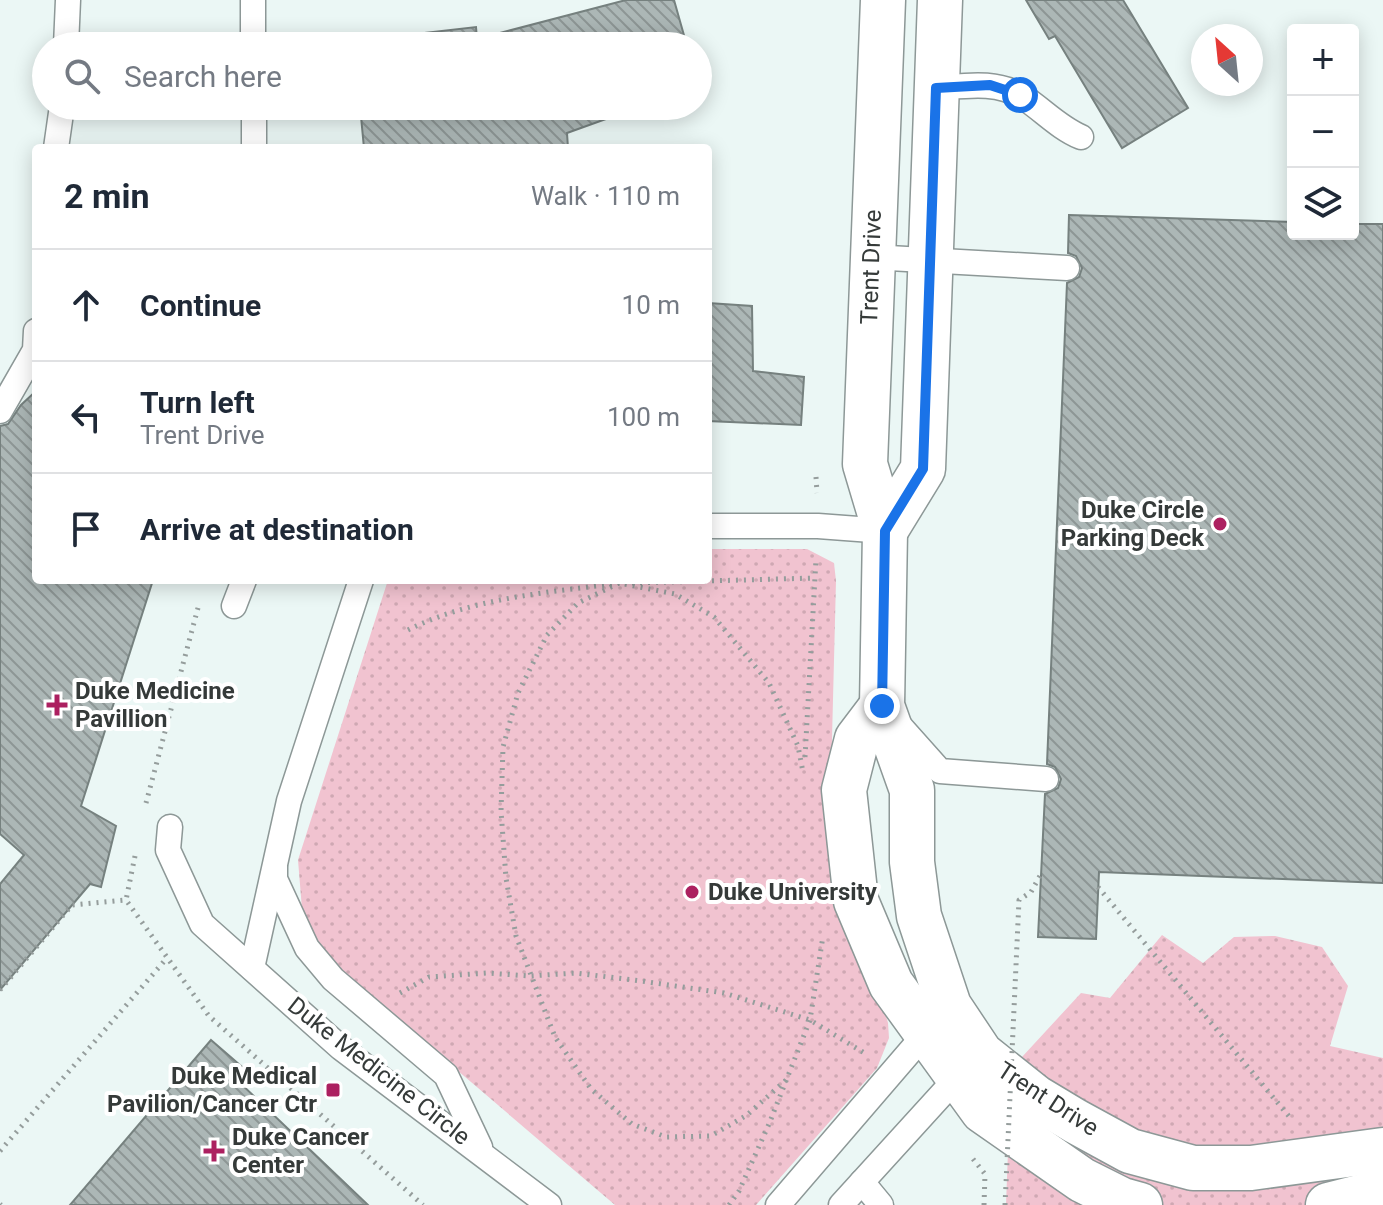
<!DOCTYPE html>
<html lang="en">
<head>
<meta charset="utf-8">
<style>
  body { margin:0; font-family:Roboto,sans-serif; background:#f2f2f3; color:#1f2937 }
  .controls { position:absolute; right:24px; top:24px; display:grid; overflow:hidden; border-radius:8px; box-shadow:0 4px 20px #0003 }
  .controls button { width:72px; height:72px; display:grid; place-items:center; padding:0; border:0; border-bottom:2px solid #e0e1e3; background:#fff; color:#1f2937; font:40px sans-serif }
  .compass { position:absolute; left:1191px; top:24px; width:72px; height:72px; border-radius:50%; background:#fff; box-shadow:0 4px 20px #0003; rotate:333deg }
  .stop { position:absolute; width:24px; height:24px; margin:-18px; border:6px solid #1a73e8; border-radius:50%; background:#fff }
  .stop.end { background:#1a73e8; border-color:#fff; box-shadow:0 2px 8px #0008 }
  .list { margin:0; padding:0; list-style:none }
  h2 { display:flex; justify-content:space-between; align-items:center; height:104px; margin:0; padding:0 32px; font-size:34px }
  h2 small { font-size:26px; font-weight:400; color:#747a83 }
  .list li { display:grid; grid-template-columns:52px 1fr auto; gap:24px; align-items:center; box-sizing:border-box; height:112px; padding:0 32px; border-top:2px solid #e0e1e3 }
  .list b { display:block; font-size:30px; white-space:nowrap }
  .list p { margin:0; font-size:26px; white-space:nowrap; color:#747a83 }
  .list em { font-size:26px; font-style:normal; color:#747a83 }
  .icon { flex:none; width:44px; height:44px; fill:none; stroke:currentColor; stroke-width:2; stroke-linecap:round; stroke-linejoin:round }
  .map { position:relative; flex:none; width:1383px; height:1205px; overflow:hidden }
  .search { position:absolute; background:#fff; box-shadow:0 4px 20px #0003; left:32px; top:32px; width:680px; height:88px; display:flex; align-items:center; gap:20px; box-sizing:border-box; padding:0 28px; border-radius:44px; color:#747a83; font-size:30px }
  .panel { position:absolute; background:#fff; box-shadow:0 4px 20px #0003; left:32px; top:144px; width:680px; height:440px; border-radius:8px }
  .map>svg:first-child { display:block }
</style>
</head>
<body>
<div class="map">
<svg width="1383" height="1205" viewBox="0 0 1383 1205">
  <defs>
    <pattern id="grass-dots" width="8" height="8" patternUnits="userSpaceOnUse" patternTransform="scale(2)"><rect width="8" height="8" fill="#f1c3d0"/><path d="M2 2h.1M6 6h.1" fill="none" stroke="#cfa8b3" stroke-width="1.8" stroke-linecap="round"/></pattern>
    <pattern id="building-back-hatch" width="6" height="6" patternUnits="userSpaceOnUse" patternTransform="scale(2)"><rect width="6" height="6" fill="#acb7b6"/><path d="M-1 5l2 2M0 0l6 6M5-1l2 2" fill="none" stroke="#8d9695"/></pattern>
  </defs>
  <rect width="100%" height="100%" fill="#ebf7f5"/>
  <!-- grass -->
  <g fill="url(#grass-dots)">
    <path d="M 708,549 L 807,549 L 834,563 L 836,581 L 830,818 L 888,1023 L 889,1038 L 877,1068 L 756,1205 L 615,1205 L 328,960 L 302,909 L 298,860 L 388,580 L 708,580 Z"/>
    <path d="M 1162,935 L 1203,963 L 1234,937 L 1275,936 L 1322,947 L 1348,986 L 1330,1046 L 1383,1058 L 1383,1205 L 1006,1205 L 1011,1069 L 1081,993 L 1110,998 Z"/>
  </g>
  <!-- building -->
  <g fill="url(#building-back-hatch)" stroke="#76817f" stroke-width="2">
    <path d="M 626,0 L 674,0 L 687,46 L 355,46 L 355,41 L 476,27 L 477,39 Z"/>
    <path d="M 1026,0 L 1123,0 L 1188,108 L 1122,148 L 1055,36 L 1049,39 Z"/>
    <path d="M 360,106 L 642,106 L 567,133 L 568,148 L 364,148 Z"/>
    <path d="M 1069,215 L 1293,222 L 1293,234 L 1353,234 L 1353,224 L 1383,224 L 1383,883 L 1099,872 L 1096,939 L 1038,937 L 1045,794 L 1058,788 L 1061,779 L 1055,767 L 1047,764 L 1067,283 L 1079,277 L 1082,268 L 1076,256 L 1068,253 Z"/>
    <path d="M 708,303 L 752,306 L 753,371 L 804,377 L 801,425 L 708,421 Z"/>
    <path d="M 36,391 L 36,580 L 153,580 L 81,806 L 116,826 L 101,887 L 90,884 L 0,990 L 0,884 L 24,855 L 0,834 L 0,426 L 8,424 L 21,405 Z"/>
    <path d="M 211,1040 L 247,1071 L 238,1081 L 368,1205 L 70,1205 Z"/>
  </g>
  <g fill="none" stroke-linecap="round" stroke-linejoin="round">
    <defs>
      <g id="service">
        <path d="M 66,46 L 68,0"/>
        <path d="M 253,46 L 253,0"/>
        <path d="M 936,88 C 965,86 996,80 1023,97 C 1043,110 1059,128 1081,137"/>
        <path d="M 254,106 L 254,148"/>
        <path d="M 56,148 L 62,106"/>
        <path d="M 871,257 L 1067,268"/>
        <path d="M 0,411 L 35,350 L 36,331"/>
        <path d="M 708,526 L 818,526 L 885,531"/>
        <path d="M 234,606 L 244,580"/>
        <path d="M 899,725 L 940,771 L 1046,779"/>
        <path d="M 170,827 L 168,850 L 202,924 L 341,1048 L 549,1205"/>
        <path d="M 275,868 L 275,879 L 307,948 L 333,979 L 446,1075 L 480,1147"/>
        <path d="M 252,968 L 289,801 L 361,580"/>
        <path d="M 862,1182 L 881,1205"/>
        <path d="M 778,1205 L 932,1026"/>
        <path d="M 841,1205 L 963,1071"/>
      </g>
      <g id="minor">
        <path d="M 883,0 L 865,464 L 885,531 L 882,706 L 912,790 L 912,862 L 919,916 L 949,1006 L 981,1054 L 1035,1097 L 1075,1121 L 1130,1151 L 1193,1168 L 1251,1168 L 1383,1150"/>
        <path d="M 885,531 L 923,469 L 940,0"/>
        <path d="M 882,706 L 857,739 L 844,790 L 856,901 L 891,984 L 983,1111 L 1082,1180 L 1122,1200 L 1140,1205"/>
        <path d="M 1328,1205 L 1383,1191"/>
      </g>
    </defs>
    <!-- service casing -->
    <use href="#service" stroke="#8d9897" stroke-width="27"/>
    <!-- minor casing -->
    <use href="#minor" stroke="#8d9897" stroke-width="47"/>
    <!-- path -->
    <g stroke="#959d9c" stroke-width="5" stroke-dasharray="2 6" stroke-linecap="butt">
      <path d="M 816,477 L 817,493"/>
      <path d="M 632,583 L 815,578"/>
      <path d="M 408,630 C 469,599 547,592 614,584"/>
      <path d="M 805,757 L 816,559"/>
      <path d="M 146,803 L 199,604"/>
      <path d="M 135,856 L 126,900 L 209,1016 L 423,1205"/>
      <path d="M 1098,887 L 1292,1120"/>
      <path d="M 0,990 L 72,905 L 126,900"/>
      <path d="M 400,993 L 429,977 L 487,973 L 530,976 L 576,973 L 641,981 L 724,993 L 810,1020 L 866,1054"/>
      <path d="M 786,1080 L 747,1115 L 711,1136 L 666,1137 L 632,1124 L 591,1089 L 555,1037 L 516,936 L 506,878 L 501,811 L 503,747 L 518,693 L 547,635 L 578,603 L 619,583 L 675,594 L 714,617 L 769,683 L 798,746 L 803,772"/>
      <path d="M 0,1151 L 167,958"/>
      <path d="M 973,1159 L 985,1174"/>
      <path d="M 0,1204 L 1,1205"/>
      <path d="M 729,1205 L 739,1191 L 769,1124 L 810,1020 L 823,936"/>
      <path d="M 984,1205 L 985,1174"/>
    </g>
    <!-- service -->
    <use href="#service" stroke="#fff" stroke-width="24"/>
    <!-- minor -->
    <use href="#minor" stroke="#fff" stroke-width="44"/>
    <!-- path-bridge -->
    <path stroke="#959d9c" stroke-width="5" stroke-dasharray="2 6" stroke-linecap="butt" d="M 1005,1205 L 1019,900 L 1031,892 L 1041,874"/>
  </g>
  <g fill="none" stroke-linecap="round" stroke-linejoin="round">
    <!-- route -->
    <path stroke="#1a73e8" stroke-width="10" d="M 882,706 L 885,531 L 923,469 L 936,88 L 990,85 L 1020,95"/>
  </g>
  <!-- markers -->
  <g fill="#ac2060" stroke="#fff" stroke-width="3">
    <circle cx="1220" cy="524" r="8"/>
    <path d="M53 693h8v8h8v8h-8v8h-8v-8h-8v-8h8z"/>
    <circle cx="692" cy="892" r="8"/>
    <rect x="325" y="1082" width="16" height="16" rx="4"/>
    <path d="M210 1139h8v8h8v8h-8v8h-8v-8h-8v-8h8z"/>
  </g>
  <g text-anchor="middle" stroke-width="8" stroke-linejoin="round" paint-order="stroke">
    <!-- street labels -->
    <g font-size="24" fill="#353a39" stroke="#fff">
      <text transform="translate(871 267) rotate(-88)" y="8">Trent Drive</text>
      <text transform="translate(379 1071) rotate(38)" y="8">Duke Medicine Circle</text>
      <text transform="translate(1048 1099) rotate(33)" y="8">Trent Drive</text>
    </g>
    <!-- poi labels -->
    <g font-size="24" font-weight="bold" fill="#353a39" stroke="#fff" text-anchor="start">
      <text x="1204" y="518" text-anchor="end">Duke Circle<tspan x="1204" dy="28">Parking Deck</tspan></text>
      <text x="75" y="699">Duke Medicine<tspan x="75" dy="28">Pavillion</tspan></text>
      <text x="708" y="900">Duke University</text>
      <text x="317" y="1084" text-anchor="end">Duke Medical<tspan x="317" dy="28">Pavilion/Cancer Ctr</tspan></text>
      <text x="232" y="1145">Duke Cancer<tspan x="232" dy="28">Center</tspan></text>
    </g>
  </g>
</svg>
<div class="controls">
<button>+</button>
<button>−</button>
<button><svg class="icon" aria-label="layers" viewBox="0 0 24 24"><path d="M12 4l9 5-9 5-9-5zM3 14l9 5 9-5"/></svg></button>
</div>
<svg class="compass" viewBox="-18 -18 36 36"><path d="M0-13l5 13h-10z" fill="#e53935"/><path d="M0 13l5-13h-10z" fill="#747a83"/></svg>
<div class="stop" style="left:1020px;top:95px"></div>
<div class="stop end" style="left:882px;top:706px"></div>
<div class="search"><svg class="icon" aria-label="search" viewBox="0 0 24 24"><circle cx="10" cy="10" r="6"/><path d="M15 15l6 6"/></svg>Search here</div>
<section class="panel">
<h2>2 min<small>Walk · 110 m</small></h2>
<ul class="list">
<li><svg class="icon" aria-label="ahead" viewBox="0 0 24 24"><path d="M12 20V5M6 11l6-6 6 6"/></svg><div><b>Continue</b></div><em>10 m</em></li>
<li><svg class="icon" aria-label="left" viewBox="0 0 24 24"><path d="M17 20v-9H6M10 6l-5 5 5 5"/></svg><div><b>Turn left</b><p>Trent Drive</p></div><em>100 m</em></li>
<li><svg class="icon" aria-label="arrive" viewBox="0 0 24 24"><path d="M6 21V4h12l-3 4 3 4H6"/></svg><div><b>Arrive at destination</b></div></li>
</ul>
</section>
</div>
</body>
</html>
